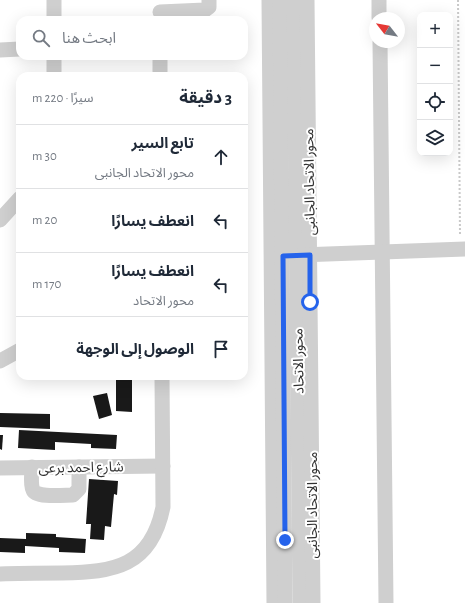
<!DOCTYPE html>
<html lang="ar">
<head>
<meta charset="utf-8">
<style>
  body { margin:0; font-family:"Alegreya Sans","Noto Sans Arabic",sans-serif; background:#f6f6f7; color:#1f2937; direction:rtl }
  .controls { position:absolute; right:12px; top:12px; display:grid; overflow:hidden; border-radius:8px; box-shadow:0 4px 16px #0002 }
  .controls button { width:36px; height:36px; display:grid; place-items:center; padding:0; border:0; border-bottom:1px solid #e0e1e3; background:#fff; color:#1f2937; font:20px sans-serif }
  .compass { position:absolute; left:369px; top:12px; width:36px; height:36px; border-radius:50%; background:#fff; box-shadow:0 4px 16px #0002; rotate:301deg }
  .stop { position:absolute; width:12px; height:12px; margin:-9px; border:3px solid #2563eb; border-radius:50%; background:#fff }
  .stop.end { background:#2563eb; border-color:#fff; box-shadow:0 1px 4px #0008 }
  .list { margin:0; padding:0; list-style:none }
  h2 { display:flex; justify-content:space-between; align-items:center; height:52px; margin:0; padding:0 16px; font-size:17px }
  h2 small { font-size:13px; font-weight:400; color:#747a83 }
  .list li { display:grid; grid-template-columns:26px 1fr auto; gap:12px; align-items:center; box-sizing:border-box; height:64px; padding:0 16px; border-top:1px solid #e0e1e3 }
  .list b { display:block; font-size:15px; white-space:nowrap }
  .list p { margin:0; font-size:13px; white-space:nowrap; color:#747a83 }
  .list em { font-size:13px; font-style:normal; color:#747a83 }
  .icon { flex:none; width:22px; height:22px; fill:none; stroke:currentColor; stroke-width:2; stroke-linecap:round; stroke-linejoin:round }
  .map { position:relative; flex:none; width:465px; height:603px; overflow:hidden; direction:ltr }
  .search { position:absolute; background:#fff; box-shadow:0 4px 16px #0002; left:16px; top:16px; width:232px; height:44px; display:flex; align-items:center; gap:10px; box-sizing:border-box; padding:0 14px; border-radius:12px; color:#747a83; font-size:15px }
  .panel { position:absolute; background:#fff; box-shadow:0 4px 16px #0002; left:16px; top:72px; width:232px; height:308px; border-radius:12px; direction:rtl }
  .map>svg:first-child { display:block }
</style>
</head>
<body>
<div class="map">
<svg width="465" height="603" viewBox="0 0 465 603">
  <rect width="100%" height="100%" fill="#fff"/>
  <!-- building -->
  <g fill="#191919">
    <path d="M 116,376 L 132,376 L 132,412 L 116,411 Z"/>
    <path d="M 107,393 L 112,415 L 99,419 L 93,396 Z"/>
    <path d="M 0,413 L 50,414 L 50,429 L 0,427 Z"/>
    <path d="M 19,430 L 117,435 L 116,449 L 91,448 L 91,444 L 55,442 L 55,450 L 18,448 Z"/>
    <path d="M 0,435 L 3,435 L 2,450 L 0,449 Z"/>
    <path d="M 89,479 L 118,481 L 117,495 L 114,494 L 111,527 L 105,526 L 104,540 L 90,539 L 91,524 L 86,524 Z"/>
    <path d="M 26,533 L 56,534 L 56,537 L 86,539 L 85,553 L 59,552 L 59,548 L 25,546 L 25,553 L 0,552 L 0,538 L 26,539 Z"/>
  </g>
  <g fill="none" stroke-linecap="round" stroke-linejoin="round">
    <!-- path -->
    <path stroke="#c9c9c9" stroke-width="2" stroke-dasharray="2 2" stroke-linecap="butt" d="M 458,0 L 460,236"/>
    <!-- minor -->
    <g stroke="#cfcfcf" stroke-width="15">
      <path d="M 54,0 L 54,20"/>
      <path d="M 269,0 L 274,603"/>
      <path d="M 280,0 L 285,603"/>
      <path d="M 294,0 L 300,603"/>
      <path d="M 307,0 L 313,603"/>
      <path d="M 379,0 L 379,18"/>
      <path d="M 160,12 L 205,10 L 209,7 L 209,0"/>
      <path d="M 380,42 L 386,603"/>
      <path d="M 0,50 L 20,49"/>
      <path d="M 54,56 L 54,76"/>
      <path d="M 160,56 L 160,76"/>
      <path d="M 0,220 L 20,198"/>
      <path d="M 300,255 L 465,249"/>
      <path d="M 0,361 L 20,350"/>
      <path d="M 32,467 C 32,474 30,484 33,490 C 36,498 64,495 73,495 L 79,489 L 79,467"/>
      <path d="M 0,468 L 163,466"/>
      <path d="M 0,574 C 21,573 41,573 62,573 C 114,572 151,567 163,507 L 162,376"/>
    </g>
  </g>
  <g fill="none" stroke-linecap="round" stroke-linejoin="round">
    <!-- route -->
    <path stroke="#2563eb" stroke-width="5" d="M 285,540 L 283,256 L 310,255 L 310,302"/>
  </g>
  <g text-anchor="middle" stroke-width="4" stroke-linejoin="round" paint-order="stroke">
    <!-- street labels -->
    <g font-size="14" fill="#323232" stroke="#fff">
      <text transform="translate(309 182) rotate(-91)" y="5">محور الاتحاد الجانبى</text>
      <text transform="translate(298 361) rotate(-91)" y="5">محور الاتحاد</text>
      <text transform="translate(81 467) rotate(-1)" y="5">شارع احمد برعى</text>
      <text transform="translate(312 505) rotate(-90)" y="5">محور الاتحاد الجانبى</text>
    </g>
  </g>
</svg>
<div class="controls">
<button>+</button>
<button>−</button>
<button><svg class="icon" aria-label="locate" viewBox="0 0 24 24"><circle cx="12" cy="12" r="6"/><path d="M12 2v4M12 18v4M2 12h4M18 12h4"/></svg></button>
<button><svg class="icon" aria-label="layers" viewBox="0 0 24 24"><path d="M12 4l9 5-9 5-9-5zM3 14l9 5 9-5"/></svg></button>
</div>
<svg class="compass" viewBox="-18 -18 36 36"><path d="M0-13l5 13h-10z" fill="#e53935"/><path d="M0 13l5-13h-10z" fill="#747a83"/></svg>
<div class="stop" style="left:310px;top:302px"></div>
<div class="stop end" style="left:285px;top:540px"></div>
<div class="search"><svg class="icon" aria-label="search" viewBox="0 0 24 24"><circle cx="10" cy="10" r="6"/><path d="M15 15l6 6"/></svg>ابحث هنا</div>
<section class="panel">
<h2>3 دقيقة<small>سيرًا · 220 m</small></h2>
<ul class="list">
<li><svg class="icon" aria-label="ahead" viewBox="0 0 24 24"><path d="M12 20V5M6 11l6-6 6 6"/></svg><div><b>تابع السير</b><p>محور الاتحاد الجانبى</p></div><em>30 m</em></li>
<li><svg class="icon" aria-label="left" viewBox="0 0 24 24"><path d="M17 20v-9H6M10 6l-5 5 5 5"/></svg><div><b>انعطف يسارًا</b></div><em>20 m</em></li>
<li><svg class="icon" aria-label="left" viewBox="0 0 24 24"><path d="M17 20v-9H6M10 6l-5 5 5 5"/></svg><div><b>انعطف يسارًا</b><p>محور الاتحاد</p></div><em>170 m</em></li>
<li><svg class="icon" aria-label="arrive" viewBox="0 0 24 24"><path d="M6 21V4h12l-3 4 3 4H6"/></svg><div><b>الوصول إلى الوجهة</b></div></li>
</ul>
</section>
</div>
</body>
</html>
